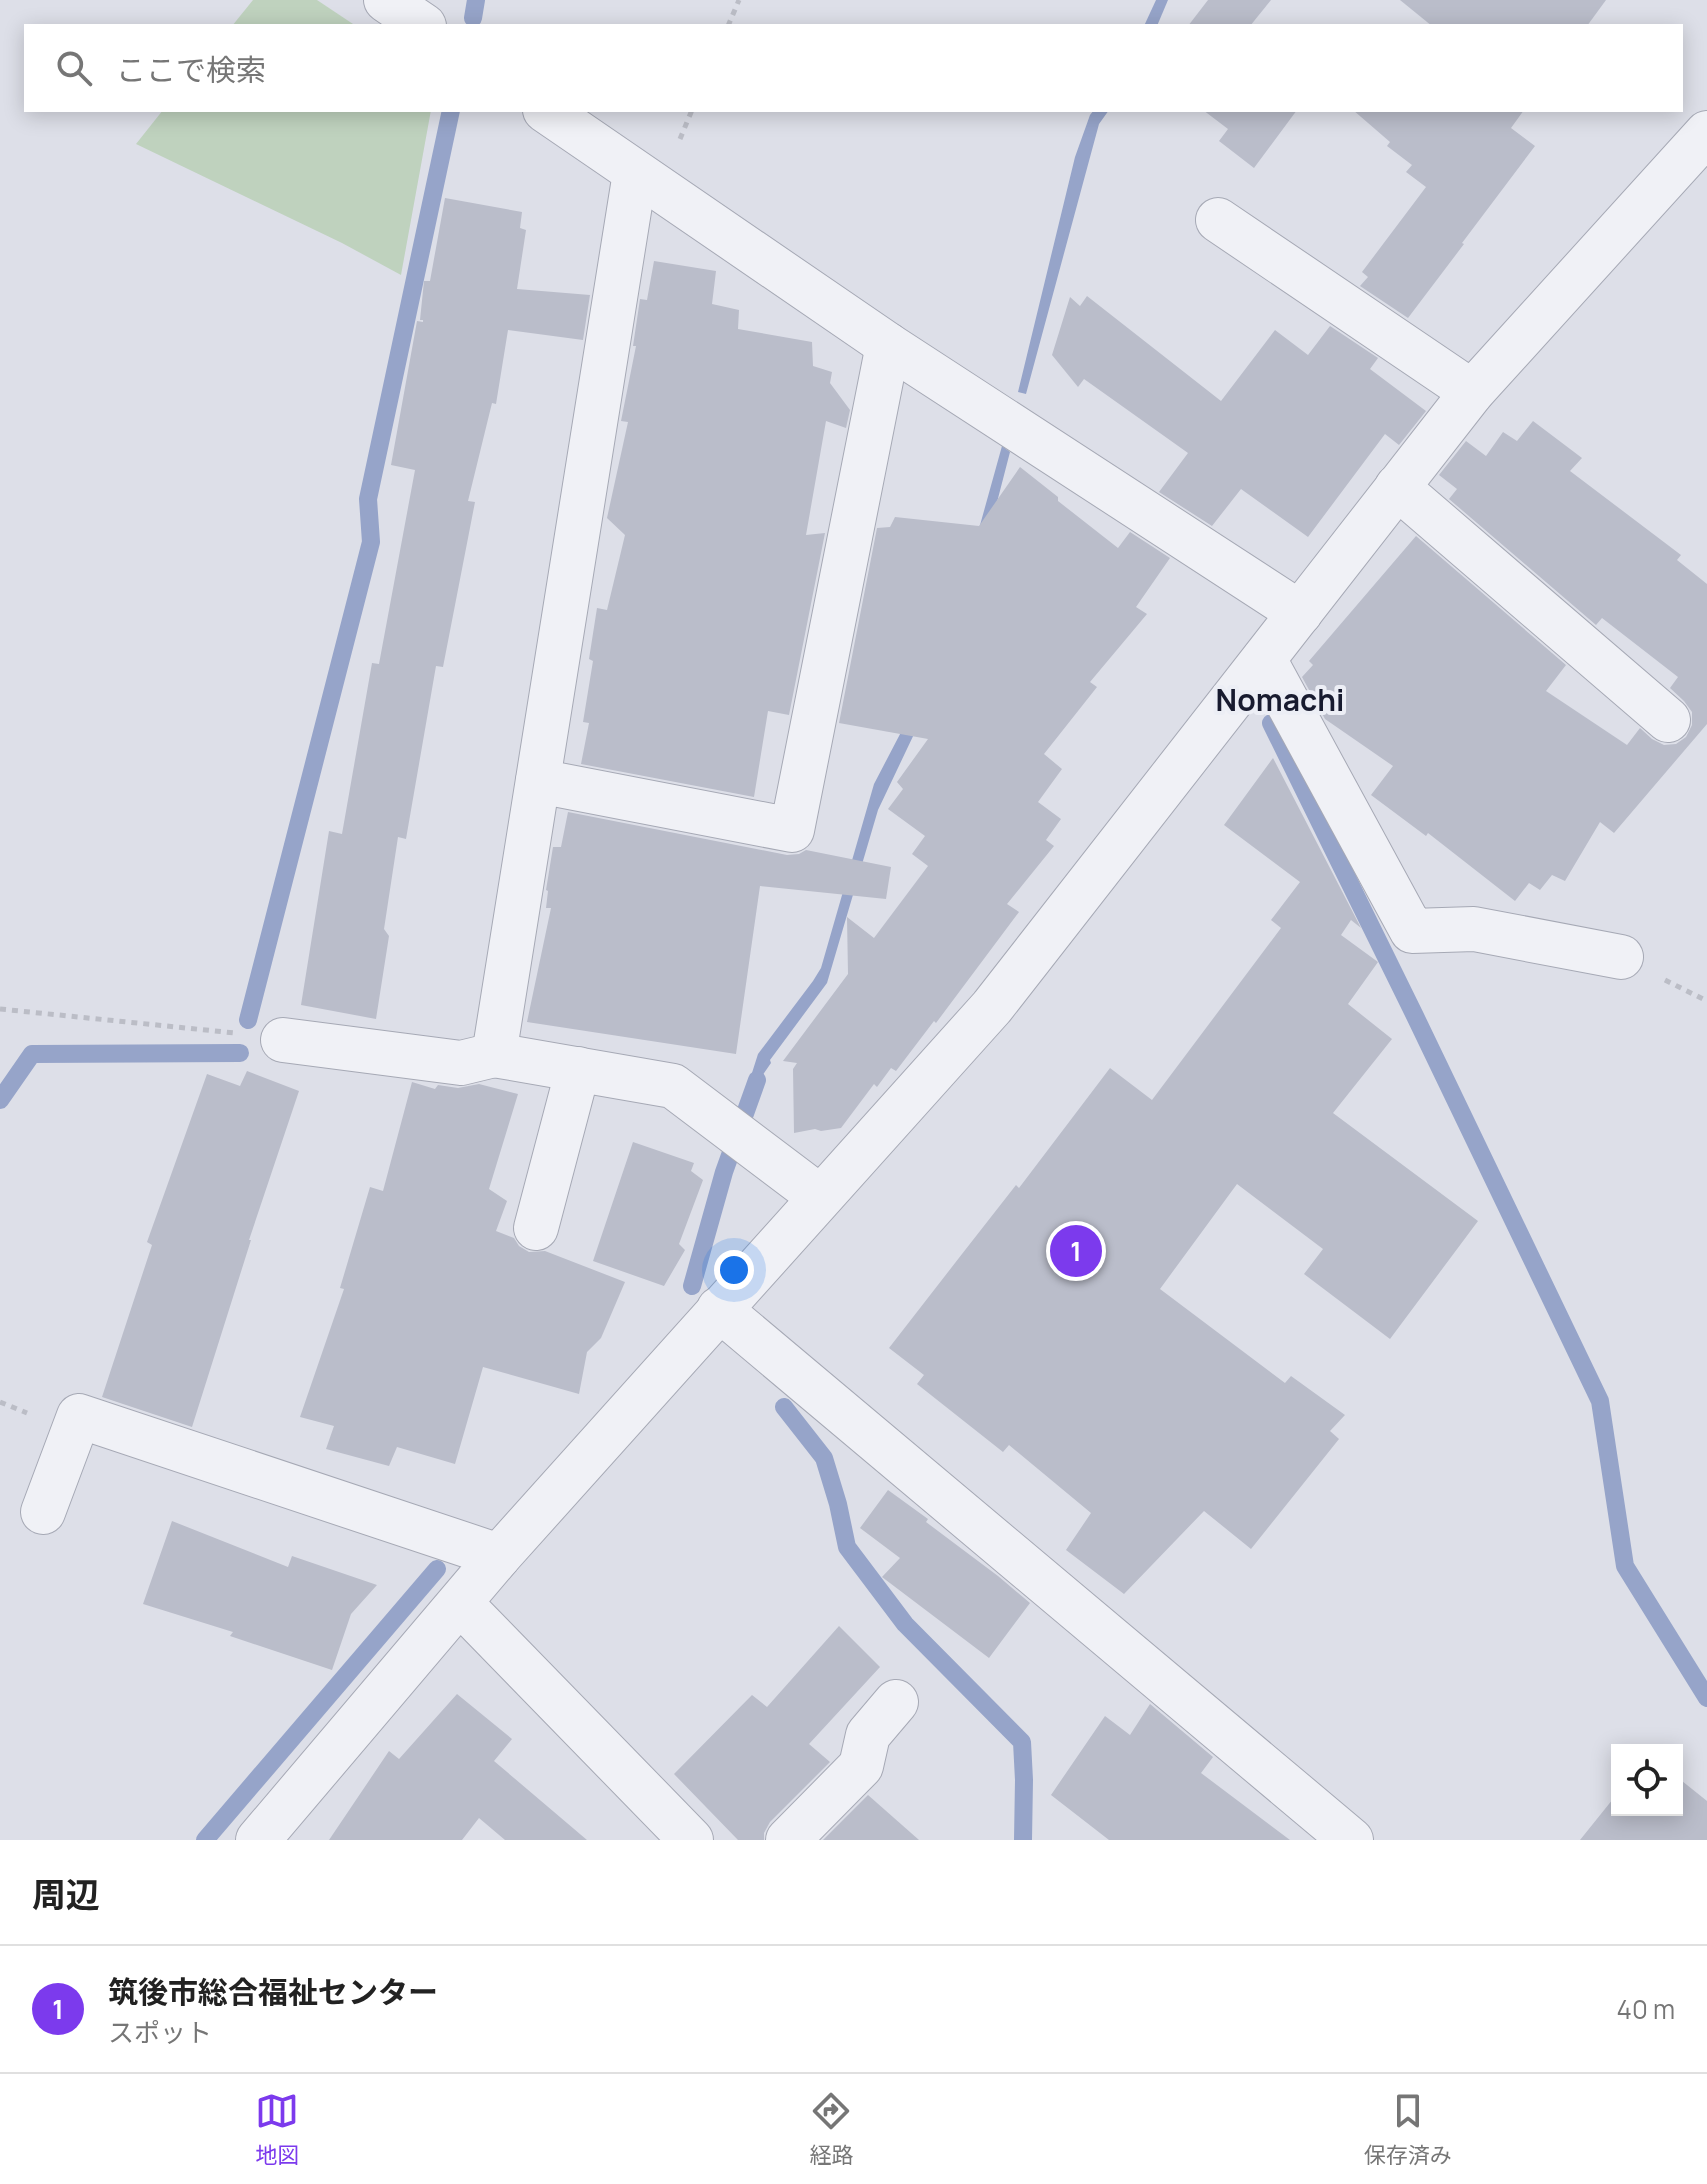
<!DOCTYPE html>
<html lang="ja">
<head>
<meta charset="utf-8">
<style>
  body { margin:0; font-family:Manrope,"Noto Sans JP",sans-serif; background:#f6f6f6; color:#222 }
  .controls { position:absolute; right:24px; bottom:24px; display:grid; overflow:hidden; border-radius:0px; box-shadow:0 4px 20px #0003 }
  .controls button { width:72px; height:72px; display:grid; place-items:center; padding:0; border:0; border-bottom:2px solid #e0e0e0; background:#fff; color:#222; font:40px sans-serif }
  .you { position:absolute; left:734px; top:1270px; width:28px; height:28px; margin:-20px; border:6px solid #fff; border-radius:50%; background:#1a73e8; box-shadow:0 0 0 12px #1a73e833 }
  .badge { display:grid; place-items:center; width:52px; height:52px; border-radius:50%; background:#7c3aed; color:#fff; font-size:26px; font-weight:700 }
  .pin { position:absolute; translate:-50% -50%; border:4px solid #fff; box-shadow:0 2px 8px #0006 }
  .list { margin:0; padding:0; list-style:none }
  h2 { display:flex; justify-content:space-between; align-items:center; height:104px; margin:0; padding:0 32px; font-size:34px }
  h2 small { font-size:26px; font-weight:400; color:#767676 }
  .list li { display:grid; grid-template-columns:52px 1fr auto; gap:24px; align-items:center; box-sizing:border-box; height:128px; padding:0 32px; border-top:2px solid #e0e0e0 }
  .list b { display:block; font-size:30px; white-space:nowrap }
  .list p { margin:0; font-size:26px; white-space:nowrap; color:#767676 }
  .list em { font-size:26px; font-style:normal; color:#767676 }
  .icon { flex:none; width:44px; height:44px; fill:none; stroke:currentColor; stroke-width:2; stroke-linecap:round; stroke-linejoin:round }
  .map { position:relative; flex:none; width:1707px; height:1840px; overflow:hidden }
  .search { position:absolute; background:#fff; box-shadow:0 4px 20px #0003; left:24px; right:24px; top:24px; height:88px; display:flex; align-items:center; gap:20px; box-sizing:border-box; padding:0 28px; border-radius:0px; color:#767676; font-size:30px }
  .sheet { height:232px; background:#fff }
  nav { display:flex; justify-content:space-around; align-items:center; box-sizing:border-box; height:112px; border-top:2px solid #e0e0e0; background:#fff; font-size:22px; color:#767676 }
  nav a { display:grid; justify-items:center; gap:4px }
  nav .on { color:#7c3aed }
  .map>svg:first-child { display:block }
</style>
</head>
<body>
<div class="map">
<svg width="1707" height="1840" viewBox="0 0 1707 1840">
  <rect width="100%" height="100%" fill="#dddfe8"/>
  <!-- green -->
  <g fill="#bfd2be">
    <path d="M 253,0 L 317,0 L 356,26 L 232,26 Z"/>
    <path d="M 163,110 L 431,110 L 401,275 L 342,243 L 136,144 Z"/>
  </g>
  <!-- water -->
  <g fill="#96a4c9">
    <path d="M 1156,0 L 1168,0 L 1157,26 L 1144,26 Z"/>
    <path d="M 1094,110 L 1109,110 L 1099,124 L 1026,394 L 1018,392 L 1075,157 L 1090,115 Z"/>
    <path d="M 1002,446 L 1010,452 L 972,599 L 944,671 L 878,810 L 827,983 L 770,1060 L 771,1063 L 762,1076 L 757,1098 L 754,1102 L 749,1102 L 744,1098 L 758,1054 L 813,981 L 821,968 L 874,784 L 947,644 Z"/>
  </g>
  <g fill="none" stroke-linecap="round" stroke-linejoin="round">
    <!-- stream -->
    <g stroke="#96a4c9" stroke-width="18">
      <path d="M 473,18 L 476,0"/>
      <path d="M 1271,723 L 1415,1016 L 1600,1401 L 1625,1566 L 1707,1698"/>
      <path d="M 248,1020 L 371,542 L 368,499 L 451,110"/>
      <path d="M 0,1100 L 32,1054 L 240,1053"/>
      <path d="M 692,1286 L 724,1172 L 757,1080"/>
      <path d="M 784,1407 L 824,1458 L 838,1504 L 847,1547 L 905,1624 L 1022,1742 L 1024,1780 L 1023,1840"/>
      <path d="M 205,1840 L 437,1569"/>
    </g>
  </g>
  <!-- building -->
  <g fill="#babdca">
    <path d="M 1208,0 L 1271,0 L 1250,26 L 1188,26 Z"/>
    <path d="M 1400,0 L 1606,0 L 1587,26 L 1432,26 Z"/>
    <path d="M 1203,110 L 1297,110 L 1254,168 L 1219,141 L 1228,129 Z"/>
    <path d="M 1353,110 L 1524,110 L 1511,128 L 1535,146 L 1462,243 L 1464,244 L 1408,318 L 1360,286 L 1368,277 L 1362,272 L 1426,187 L 1406,172 L 1412,165 L 1387,146 L 1390,142 Z"/>
    <path d="M 445,198 L 522,212 L 520,228 L 526,230 L 517,289 L 590,295 L 583,340 L 508,330 L 496,404 L 492,403 L 468,501 L 475,502 L 443,667 L 436,666 L 406,839 L 398,837 L 384,929 L 389,936 L 376,1019 L 301,1005 L 329,831 L 342,834 L 372,663 L 379,664 L 415,470 L 391,465 L 417,321 L 423,322 L 423,320 L 420,320 L 424,281 L 430,281 Z"/>
    <path d="M 654,261 L 716,271 L 712,304 L 739,310 L 738,329 L 812,342 L 813,366 L 832,372 L 830,383 L 850,410 L 846,428 L 826,421 L 806,535 L 825,533 L 789,715 L 768,711 L 754,797 L 581,764 L 589,723 L 583,722 L 593,661 L 589,659 L 597,608 L 607,610 L 625,535 L 607,518 L 628,422 L 621,421 L 636,346 L 633,346 L 640,299 L 647,300 Z"/>
    <path d="M 1087,296 L 1221,401 L 1275,330 L 1308,355 L 1330,326 L 1378,358 L 1370,369 L 1426,411 L 1399,445 L 1385,434 L 1308,537 L 1241,489 L 1212,526 L 1159,492 L 1188,453 L 1084,379 L 1078,387 L 1052,355 L 1070,297 L 1080,306 Z"/>
    <path d="M 1533,421 L 1582,458 L 1570,471 L 1681,555 L 1677,560 L 1707,584 L 1707,724 L 1614,833 L 1600,822 L 1565,881 L 1552,875 L 1540,890 L 1529,883 L 1515,901 L 1428,833 L 1426,836 L 1371,795 L 1393,766 L 1325,719 L 1302,677 L 1313,665 L 1309,661 L 1416,536 L 1566,665 L 1546,691 L 1627,745 L 1640,728 L 1652,739 L 1664,745 L 1676,744 L 1686,737 L 1692,725 L 1692,712 L 1684,701 L 1670,688 L 1678,677 L 1602,618 L 1596,625 L 1449,499 L 1457,489 L 1439,475 L 1466,441 L 1486,456 L 1503,432 L 1517,441 Z"/>
    <path d="M 1020,467 L 1058,497 L 1058,501 L 1118,548 L 1130,532 L 1170,558 L 1136,607 L 1147,614 L 1090,682 L 1097,687 L 1044,754 L 1062,769 L 1038,802 L 1061,819 L 1046,840 L 1054,846 L 1007,904 L 1019,912 L 936,1023 L 934,1021 L 896,1071 L 891,1068 L 877,1087 L 874,1084 L 841,1128 L 821,1131 L 815,1129 L 794,1133 L 793,1069 L 797,1063 L 783,1061 L 848,974 L 847,917 L 874,938 L 928,866 L 912,854 L 925,836 L 888,809 L 903,789 L 897,782 L 928,739 L 839,723 L 877,528 L 890,527 L 895,517 L 979,526 Z"/>
    <path d="M 1273,758 L 1361,928 L 1351,920 L 1341,935 L 1378,962 L 1348,1004 L 1392,1039 L 1333,1113 L 1478,1221 L 1390,1339 L 1304,1274 L 1323,1249 L 1237,1184 L 1160,1289 L 1285,1383 L 1291,1376 L 1345,1415 L 1330,1431 L 1339,1439 L 1251,1549 L 1204,1511 L 1124,1594 L 1066,1550 L 1091,1513 L 1009,1445 L 1003,1452 L 917,1384 L 924,1375 L 889,1348 L 962,1254 L 964,1255 L 962,1254 L 1016,1185 L 1019,1188 L 1110,1068 L 1152,1100 L 1281,928 L 1271,920 L 1300,882 L 1224,825 Z"/>
    <path d="M 568,812 L 787,855 L 799,854 L 806,850 L 891,867 L 886,899 L 760,886 L 736,1054 L 527,1022 L 551,908 L 546,908 L 548,891 L 546,890 L 553,847 L 561,847 Z"/>
    <path d="M 247,1071 L 299,1091 L 249,1240 L 251,1240 L 192,1427 L 102,1397 L 152,1245 L 147,1242 L 207,1074 L 240,1086 Z"/>
    <path d="M 412,1082 L 435,1089 L 438,1085 L 458,1088 L 479,1084 L 518,1094 L 489,1189 L 507,1201 L 496,1231 L 514,1238 L 519,1246 L 529,1252 L 545,1251 L 625,1282 L 601,1338 L 587,1352 L 579,1394 L 483,1367 L 455,1464 L 397,1447 L 389,1466 L 326,1449 L 334,1426 L 300,1417 L 344,1289 L 340,1288 L 370,1187 L 383,1191 Z"/>
    <path d="M 633,1142 L 694,1163 L 691,1171 L 703,1180 L 679,1244 L 685,1250 L 664,1286 L 593,1261 Z"/>
    <path d="M 888,1490 L 928,1519 L 926,1522 L 998,1576 L 1030,1603 L 989,1658 L 882,1577 L 900,1558 L 860,1528 Z"/>
    <path d="M 172,1521 L 288,1567 L 292,1556 L 377,1585 L 351,1614 L 332,1670 L 230,1636 L 233,1632 L 143,1604 Z"/>
    <path d="M 839,1626 L 880,1667 L 809,1744 L 830,1762 L 770,1822 L 764,1833 L 764,1840 L 738,1840 L 674,1774 L 752,1695 L 767,1707 Z"/>
    <path d="M 457,1694 L 512,1739 L 494,1761 L 587,1840 L 505,1840 L 479,1818 L 462,1840 L 329,1840 L 389,1751 L 399,1759 Z"/>
    <path d="M 1150,1704 L 1213,1757 L 1201,1773 L 1290,1840 L 1109,1840 L 1051,1795 L 1105,1716 L 1130,1735 Z"/>
    <path d="M 1677,1777 L 1707,1801 L 1707,1840 L 1580,1840 L 1617,1794 L 1617,1810 L 1677,1810 Z"/>
    <path d="M 868,1795 L 919,1840 L 823,1840 Z"/>
  </g>
  <g fill="none" stroke-linecap="round" stroke-linejoin="round">
    <defs>
      <g id="minor">
        <path d="M 386,0 L 424,26"/>
        <path d="M 545,110 L 888,345 L 1300,613"/>
        <path d="M 635,173 L 494,1055 L 673,1086 L 820,1197"/>
        <path d="M 1218,220 L 1472,392"/>
        <path d="M 1397,487 L 1668,720"/>
        <path d="M 1264,659 L 1412,931 L 1474,929 L 1621,957"/>
        <path d="M 538,781 L 792,830 L 888,345"/>
        <path d="M 283,1040 L 461,1063 L 494,1055"/>
        <path d="M 536,1228 L 578,1069"/>
        <path d="M 719,1309 L 1351,1840"/>
        <path d="M 43,1512 L 79,1416 L 499,1556"/>
        <path d="M 460,1603 L 691,1840"/>
        <path d="M 258,1840 L 499,1556 L 992,1007 L 1472,392 L 1707,133"/>
        <path d="M 788,1840 L 861,1766 L 868,1735 L 896,1702"/>
      </g>
    </defs>
    <!-- minor casing -->
    <use href="#minor" stroke="#a6a9b5" stroke-width="46"/>
    <!-- path -->
    <g stroke="#bbbdc6" stroke-width="5" stroke-dasharray="6 6" stroke-linecap="butt">
      <path d="M 728,26 L 739,0"/>
      <path d="M 680,139 L 692,110"/>
      <path d="M 1665,980 L 1707,1001"/>
      <path d="M 0,1009 L 235,1033"/>
      <path d="M 0,1402 L 27,1413"/>
    </g>
    <!-- minor -->
    <use href="#minor" stroke="#f0f1f6" stroke-width="44"/>
  </g>
  <g text-anchor="middle" stroke-width="8" stroke-linejoin="round" paint-order="stroke">
    <!-- quarter labels -->
    <g font-size="30" font-weight="bold" fill="#181b2f" stroke="#eceef5">
      <text x="1280" y="711">Nomachi</text>
    </g>
  </g>
</svg>
<div class="controls">
<button><svg class="icon" aria-label="locate" viewBox="0 0 24 24"><circle cx="12" cy="12" r="6"/><path d="M12 2v4M12 18v4M2 12h4M18 12h4"/></svg></button>
</div>
<div class="you"></div>
<div class="pin badge" style="left:1076px;top:1251px">1</div>
<div class="search"><svg class="icon" aria-label="search" viewBox="0 0 24 24"><circle cx="10" cy="10" r="6"/><path d="M15 15l6 6"/></svg>ここで検索</div>
</div>
<section class="sheet">
<h2>周辺<small></small></h2>
<ul class="list">
<li><span class="badge">1</span><div><b>筑後市総合福祉センター</b><p>スポット</p></div><em>40 m</em></li>
</ul>
</section>
<nav>
<a class="on"><svg class="icon" aria-label="map" viewBox="0 0 24 24"><path d="M3 6l6-2 6 2 6-2v14l-6 2-6-2-6 2zM9 4v14M15 6v14"/></svg>地図</a>
<a><svg class="icon" aria-label="directions" viewBox="0 0 24 24"><path d="M12 3l9 9-9 9-9-9zM9 14v-3h6M13 9l2 2-2 2"/></svg>経路</a>
<a><svg class="icon" aria-label="saved" viewBox="0 0 24 24"><path d="M7 4h10v16l-5-4-5 4z"/></svg>保存済み</a>
</nav>
</body>
</html>
